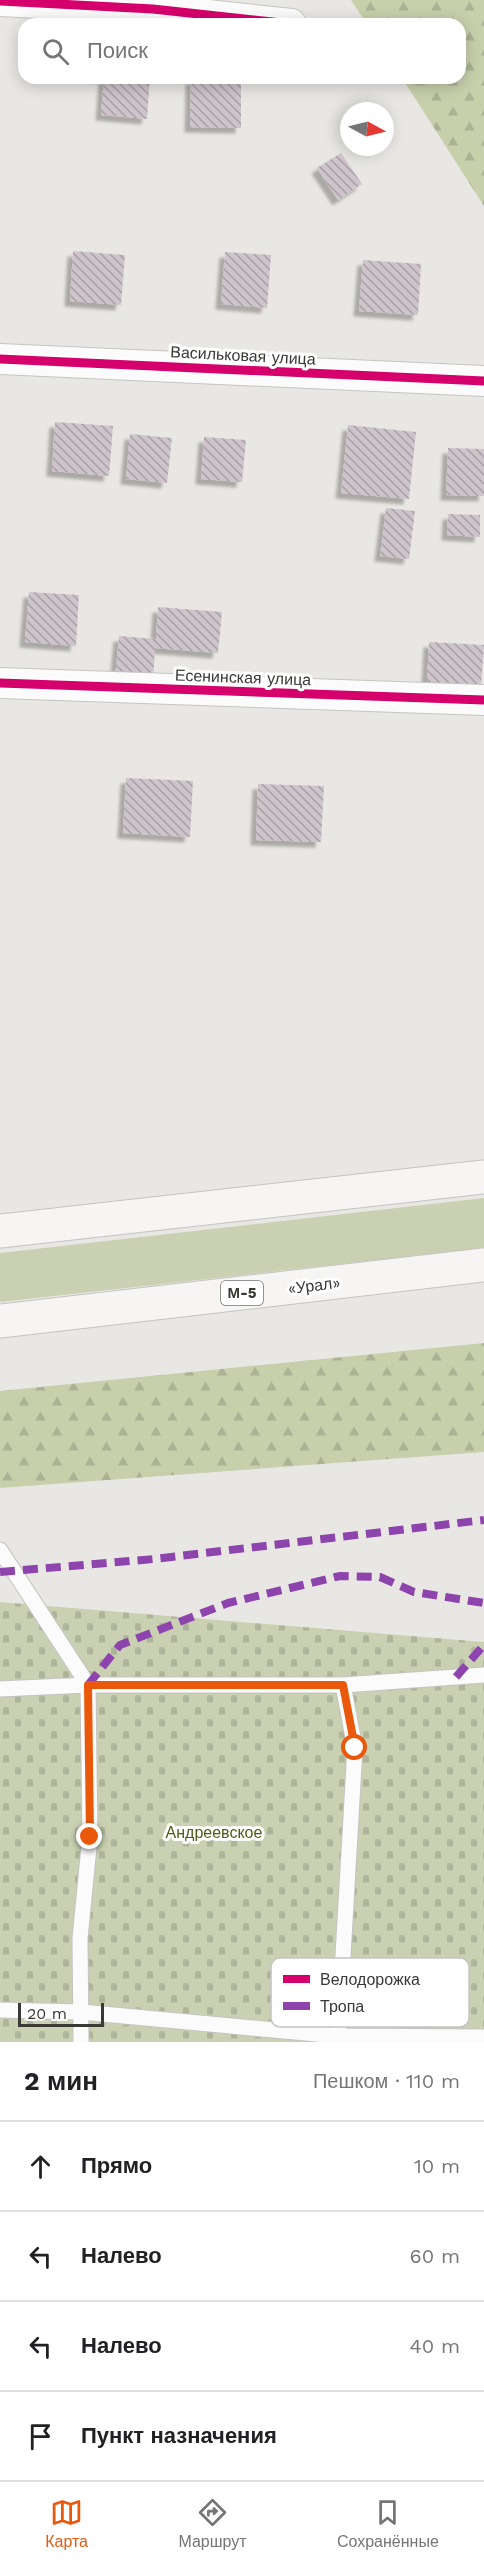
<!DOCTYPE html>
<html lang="ru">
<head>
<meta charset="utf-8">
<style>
  body { margin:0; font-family:"Work Sans",sans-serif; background:#f6f6f6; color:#202124 }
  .compass { position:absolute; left:340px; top:102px; width:54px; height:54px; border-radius:50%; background:#fff; box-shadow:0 3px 15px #0003; rotate:97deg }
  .scale { position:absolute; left:18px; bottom:15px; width:86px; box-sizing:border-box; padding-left:6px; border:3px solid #3b3936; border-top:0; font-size:16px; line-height:21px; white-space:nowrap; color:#3b3936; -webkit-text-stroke:4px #fff; paint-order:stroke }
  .stop { position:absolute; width:18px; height:18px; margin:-14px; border:4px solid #ea580c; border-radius:50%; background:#fff }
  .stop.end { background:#ea580c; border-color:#fff; box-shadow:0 2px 6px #0008 }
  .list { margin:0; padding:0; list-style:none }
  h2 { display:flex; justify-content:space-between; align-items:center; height:78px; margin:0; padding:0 24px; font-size:26px }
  h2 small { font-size:20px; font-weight:400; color:#757577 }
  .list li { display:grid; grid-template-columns:39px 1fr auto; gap:18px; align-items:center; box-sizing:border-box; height:90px; padding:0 24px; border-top:2px solid #e0e0e0 }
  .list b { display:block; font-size:22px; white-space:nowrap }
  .list em { font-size:20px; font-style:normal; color:#757577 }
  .icon { flex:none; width:33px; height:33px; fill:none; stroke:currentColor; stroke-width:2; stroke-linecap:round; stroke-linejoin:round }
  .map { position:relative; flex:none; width:484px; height:2042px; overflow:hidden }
  .search { position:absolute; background:#fff; box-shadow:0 3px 15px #0003; left:18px; right:18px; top:18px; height:66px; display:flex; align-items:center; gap:15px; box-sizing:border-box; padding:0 21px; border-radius:18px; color:#757577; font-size:22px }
  .sheet { height:438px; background:#fff }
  nav { display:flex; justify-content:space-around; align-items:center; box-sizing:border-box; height:84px; border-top:2px solid #e0e0e0; background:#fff; font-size:16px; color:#757577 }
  nav a { display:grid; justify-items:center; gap:3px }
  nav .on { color:#ea580c }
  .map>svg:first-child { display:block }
</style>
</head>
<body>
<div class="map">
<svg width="484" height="2042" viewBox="0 0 484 2042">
  <defs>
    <pattern id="forest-firs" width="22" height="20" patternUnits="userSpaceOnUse" patternTransform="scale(1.5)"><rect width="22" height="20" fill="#c7cfab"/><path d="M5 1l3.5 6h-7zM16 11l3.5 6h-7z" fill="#acb294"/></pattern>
    <pattern id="cemetery-stones" width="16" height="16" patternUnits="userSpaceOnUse" patternTransform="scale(1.5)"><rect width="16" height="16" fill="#cad1b2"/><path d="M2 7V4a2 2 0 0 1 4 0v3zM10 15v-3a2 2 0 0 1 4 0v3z" fill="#aeb49a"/></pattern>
    <pattern id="building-back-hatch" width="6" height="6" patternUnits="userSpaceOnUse" patternTransform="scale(1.5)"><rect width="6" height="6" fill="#cec4cb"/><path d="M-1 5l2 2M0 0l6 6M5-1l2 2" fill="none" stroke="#a8a0a6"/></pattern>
    <filter id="shadow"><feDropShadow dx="-5.5" dy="5.5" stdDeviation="1.5" flood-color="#0004"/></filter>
  </defs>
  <rect width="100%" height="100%" fill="#e9e7e3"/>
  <!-- grass -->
  <path fill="#cad1b2" d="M 484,1198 L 484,1248 L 0,1302 L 0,1253 Z"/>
  <!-- forest -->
  <g fill="url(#forest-firs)">
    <path d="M 351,0 L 484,0 L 484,206 L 402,78 L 460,78 L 460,24 L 367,24 Z"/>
    <path d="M 484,1343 L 484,1452 L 0,1488 L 0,1391 Z"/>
  </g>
  <!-- cemetery -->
  <path fill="url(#cemetery-stones)" d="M 0,1602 L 484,1642 L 484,2042 L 0,2042 Z"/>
  <!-- building -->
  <g fill="url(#building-back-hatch)" filter="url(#shadow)">
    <path d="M 104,78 L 150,78 L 147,119 L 101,115 Z"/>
    <path d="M 191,79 L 241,79 L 241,128 L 190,127 Z"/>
    <path d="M 341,153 L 362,184 L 338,200 L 317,168 Z"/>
    <path d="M 73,251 L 125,255 L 121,305 L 70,301 Z"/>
    <path d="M 225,252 L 271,255 L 267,308 L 221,304 Z"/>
    <path d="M 363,260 L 421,264 L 418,315 L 359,311 Z"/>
    <path d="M 55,422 L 113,426 L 109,476 L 52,471 Z"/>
    <path d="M 348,425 L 416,432 L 409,499 L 341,493 Z"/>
    <path d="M 130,434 L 172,438 L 167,483 L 126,479 Z"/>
    <path d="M 204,437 L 246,440 L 242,482 L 201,479 Z"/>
    <path d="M 448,448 L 484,449 L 484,496 L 446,495 Z"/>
    <path d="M 386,508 L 415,511 L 409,559 L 380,556 Z"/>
    <path d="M 448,514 L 480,515 L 480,537 L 447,535 Z"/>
    <path d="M 29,592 L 79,595 L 76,646 L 25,642 Z"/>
    <path d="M 158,607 L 222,612 L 218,653 L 155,648 L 153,681 L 115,679 L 119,636 L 156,639 Z"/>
    <path d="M 429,642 L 484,645 L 481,686 L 427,682 Z"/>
    <path d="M 126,778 L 193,781 L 190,837 L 123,833 Z"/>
    <path d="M 258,784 L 324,786 L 321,842 L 256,840 Z"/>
  </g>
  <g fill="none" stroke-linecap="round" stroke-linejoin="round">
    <defs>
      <g id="lane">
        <path d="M 0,1550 L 88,1685 L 90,1837 L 80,1938 L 81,2042"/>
        <path d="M 0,1689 L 88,1685 L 343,1685 L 484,1675"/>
        <path d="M 0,2010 L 81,2012 L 338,2036 L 484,2037"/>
        <path d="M 338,2042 L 355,1748 L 343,1685"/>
      </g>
      <g id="street">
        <path d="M 0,1 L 153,9 L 291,24"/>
        <path d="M 0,359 L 484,381"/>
        <path d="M 0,683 L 484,700"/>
      </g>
      <g id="primary">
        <path d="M 0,1231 L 484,1177"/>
        <path d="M 0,1321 L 484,1265"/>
      </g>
    </defs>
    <!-- lane casing -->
    <use href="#lane" stroke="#c5c4c0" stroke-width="17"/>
    <!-- street casing -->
    <use href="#street" stroke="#c5c4c0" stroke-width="32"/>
    <!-- primary casing -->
    <use href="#primary" stroke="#c5c3c1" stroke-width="35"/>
    <!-- lane -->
    <use href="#lane" stroke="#fcfbfb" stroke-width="15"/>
    <!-- street -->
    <use href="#street" stroke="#fcfbfb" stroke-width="30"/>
    <!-- primary -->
    <use href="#primary" stroke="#f7f4f4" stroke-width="33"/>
    <!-- quiet -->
    <g stroke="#8e44ad" stroke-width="8" stroke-dasharray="15 8" stroke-linecap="butt">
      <path d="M 0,1572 L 154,1559 L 484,1520"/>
      <path d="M 456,1677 L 484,1645"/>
      <path d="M 88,1685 L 120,1645 L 228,1603 L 340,1576 L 380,1577 L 414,1592 L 484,1603"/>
    </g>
    <defs>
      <g id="cycleway">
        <path d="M 0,1 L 153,9 L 291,24"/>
        <path d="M 0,359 L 484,381"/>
        <path d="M 0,683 L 484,700"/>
      </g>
    </defs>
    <!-- cycleway casing -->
    <use href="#cycleway" stroke="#fff" stroke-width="13"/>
    <!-- cycleway -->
    <use href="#cycleway" stroke="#d6006c" stroke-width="9"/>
  </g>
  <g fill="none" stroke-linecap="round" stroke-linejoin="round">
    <!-- route -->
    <path stroke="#ea580c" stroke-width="8" d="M 90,1837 L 88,1685 L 343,1685 L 355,1748"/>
  </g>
  <g text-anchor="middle" stroke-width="6" stroke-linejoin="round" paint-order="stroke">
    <!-- shield labels -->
    <rect fill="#fff" stroke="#767472" stroke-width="1.5" x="221" y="1281" width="42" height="24" rx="4.5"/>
    <g font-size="15" font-weight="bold" fill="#3b3936">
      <text x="242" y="1298">М-5</text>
    </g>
    <!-- street labels -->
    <g font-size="16" fill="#3b3936" stroke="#fff">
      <text transform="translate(243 355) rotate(3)" y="6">Васильковая улица</text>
      <text transform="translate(243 677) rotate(2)" y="6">Есенинская улица</text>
      <text transform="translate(314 1285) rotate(-7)" y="6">«Урал»</text>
    </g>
    <!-- park labels -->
    <g font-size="16" fill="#4f5c17" stroke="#fff">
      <text x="214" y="1838">Андреевское</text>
    </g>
  </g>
  <!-- legend -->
  <rect x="271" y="1958" width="198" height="69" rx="9" fill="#fff" stroke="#c4c4c3" stroke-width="1.5"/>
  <rect x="283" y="1975" width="27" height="8" fill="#d6006c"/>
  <rect x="283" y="2002" width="27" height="8" fill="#8e44ad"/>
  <g font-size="16" fill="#3b3936">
    <text x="320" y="1985">Велодорожка</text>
    <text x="320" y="2012">Тропа</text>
  </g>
</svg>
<svg class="compass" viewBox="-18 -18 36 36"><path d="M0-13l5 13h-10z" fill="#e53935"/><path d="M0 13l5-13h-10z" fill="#757577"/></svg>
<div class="scale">20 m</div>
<div class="stop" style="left:355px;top:1748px"></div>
<div class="stop end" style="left:90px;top:1837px"></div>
<div class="search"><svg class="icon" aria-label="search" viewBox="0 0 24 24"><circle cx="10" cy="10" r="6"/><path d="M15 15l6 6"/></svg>Поиск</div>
</div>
<section class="sheet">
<h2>2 мин<small>Пешком · 110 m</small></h2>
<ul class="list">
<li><svg class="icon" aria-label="ahead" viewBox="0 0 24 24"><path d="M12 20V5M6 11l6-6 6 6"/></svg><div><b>Прямо</b></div><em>10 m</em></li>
<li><svg class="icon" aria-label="left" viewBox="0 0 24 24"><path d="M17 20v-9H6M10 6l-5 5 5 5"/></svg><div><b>Налево</b></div><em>60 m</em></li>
<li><svg class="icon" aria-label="left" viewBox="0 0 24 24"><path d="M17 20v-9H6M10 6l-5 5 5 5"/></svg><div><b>Налево</b></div><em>40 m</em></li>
<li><svg class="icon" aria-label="arrive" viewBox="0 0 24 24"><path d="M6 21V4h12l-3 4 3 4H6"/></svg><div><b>Пункт назначения</b></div></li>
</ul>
</section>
<nav>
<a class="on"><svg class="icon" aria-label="map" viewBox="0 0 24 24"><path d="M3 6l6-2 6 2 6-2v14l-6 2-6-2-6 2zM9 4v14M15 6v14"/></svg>Карта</a>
<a><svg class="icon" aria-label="directions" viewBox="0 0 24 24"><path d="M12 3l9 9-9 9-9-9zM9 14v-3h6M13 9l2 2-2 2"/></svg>Маршрут</a>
<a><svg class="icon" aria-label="saved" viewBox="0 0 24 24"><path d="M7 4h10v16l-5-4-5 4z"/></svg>Сохранённые</a>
</nav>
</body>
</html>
